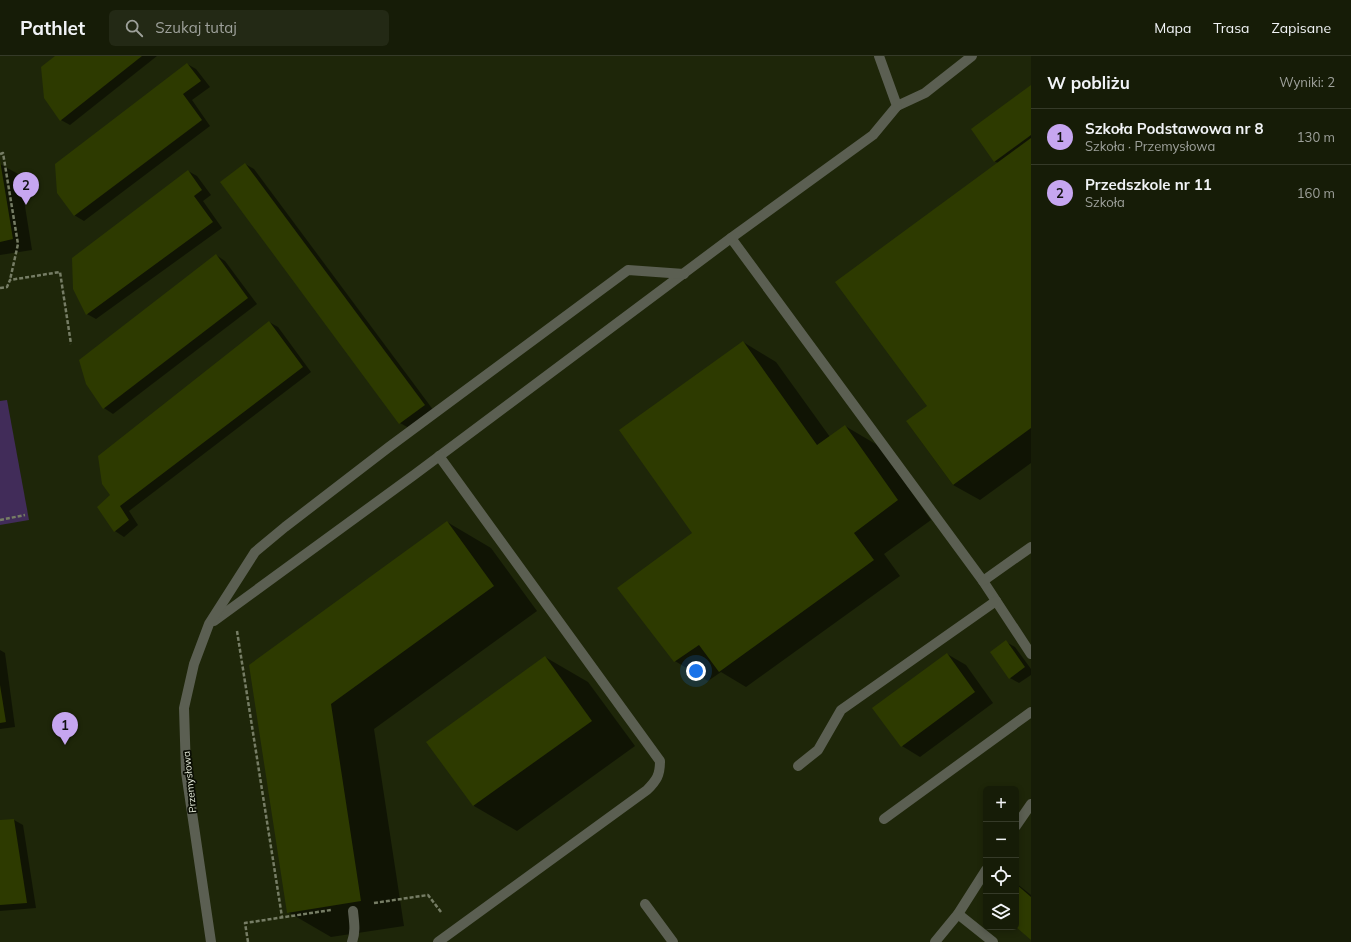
<!DOCTYPE html>
<html lang="pl">
<head>
<meta charset="utf-8">
<style>
  body { margin:0; font-family:Mulish,sans-serif; background:#232915; color:#f1f3f6 }
  .controls { position:absolute; right:12px; bottom:12px; display:grid; overflow:hidden; border-radius:6px; box-shadow:0 2px 6px #0003 }
  .controls button { width:36px; height:36px; display:grid; place-items:center; padding:0; border:0; border-bottom:1px solid #353a28; background:#161c07; color:#f1f3f6; font:20px sans-serif }
  .you { position:absolute; left:696px; top:615px; width:14px; height:14px; margin:-10px; border:3px solid #fff; border-radius:50%; background:#1a73e8; box-shadow:0 0 0 6px #1a73e833 }
  .badge { display:grid; place-items:center; width:26px; height:26px; border-radius:50%; background:#c6a6f0; color:#111; font-size:13px; font-weight:700 }
  .pin { position:absolute; translate:-50% -33px; filter:drop-shadow(0 1px 2px #0008) }
  .pin::after { content:''; position:absolute; top:21px; width:14px; height:12px; background:inherit; clip-path:polygon(0 0,100% 0,50% 100%) }
  .list { margin:0; padding:0; list-style:none }
  h2 { display:flex; justify-content:space-between; align-items:center; height:52px; margin:0; padding:0 16px; font-size:17px }
  h2 small { font-size:13px; font-weight:400; color:#9ea19b }
  .list li { display:grid; grid-template-columns:26px 1fr auto; gap:12px; align-items:center; box-sizing:border-box; height:56px; padding:0 16px; border-top:1px solid #353a28 }
  .list b { display:block; font-size:15px; white-space:nowrap }
  .list p { margin:0; font-size:13px; white-space:nowrap; color:#9ea19b }
  .list em { font-size:13px; font-style:normal; color:#9ea19b }
  .icon { flex:none; width:22px; height:22px; fill:none; stroke:currentColor; stroke-width:2; stroke-linecap:round; stroke-linejoin:round }
  .map { position:relative; flex:none; width:1031px; height:886px; overflow:hidden }
  header { display:flex; align-items:center; gap:24px; box-sizing:border-box; height:56px; padding:0 20px; background:#161c07; border-bottom:1px solid #353a28 }
  header strong { font-size:19px }
  nav { display:flex; gap:22px; margin-inline-start:auto; font-size:14px }
  .search { width:280px; height:36px; background:#232915; display:flex; align-items:center; gap:10px; box-sizing:border-box; padding:0 14px; border-radius:6px; color:#9ea19b; font-size:15px }
  main { display:flex }
  aside { flex:1; background:#161c07 }
  .map>svg:first-child { display:block }
</style>
</head>
<body>
<header>
<strong>Pathlet</strong>
<div class="search"><svg class="icon" aria-label="search" viewBox="0 0 24 24"><circle cx="10" cy="10" r="6"/><path d="M15 15l6 6"/></svg>Szukaj tutaj</div>
<nav><a>Mapa</a><a>Trasa</a><a>Zapisane</a></nav>
</header>
<main>
<div class="map">
<svg width="1031" height="886" viewBox="0 0 1031 886">
  <rect width="100%" height="100%" fill="#1e2609"/>
  <!-- green -->
  <path fill="#412c59" d="M 7,344 L 29,464 L 0,469 L 0,345 Z"/>
  <!-- shadow -->
  <g fill="#0007">
    <path d="M 57,0 L 157,0 L 70,69 L 61,64 Z"/>
    <path d="M 187,8 L 196,13 L 210,31 L 192,44 L 210,70 L 84,165 L 74,159 Z"/>
    <path d="M 1031,31 L 1031,407 L 980,444 L 953,429 L 907,366 L 929,350 L 998,107 L 994,105 Z"/>
    <path d="M 0,108 L 20,119 L 32,194 L 0,199 Z"/>
    <path d="M 245,108 L 254,113 L 434,355 L 409,372 L 400,367 Z"/>
    <path d="M 188,115 L 197,120 L 211,139 L 203,145 L 222,172 L 96,263 L 87,258 Z"/>
    <path d="M 216,199 L 225,205 L 257,248 L 113,358 L 104,352 L 87,327 Z"/>
    <path d="M 269,266 L 278,271 L 311,316 L 129,455 L 138,469 L 124,481 L 115,475 L 112,439 Z"/>
    <path d="M 743,286 L 776,306 L 830,381 L 845,370 L 879,390 L 931,464 L 884,498 L 900,520 L 746,631 L 721,616 L 708,625 L 675,605 L 693,478 Z"/>
    <path d="M 447,466 L 491,492 L 537,555 L 374,673 L 404,870 L 331,881 L 288,856 L 250,610 Z"/>
    <path d="M 1006,586 L 1015,591 L 1031,613 L 1031,619 L 1019,627 L 1010,622 Z"/>
    <path d="M 0,594 L 5,597 L 15,671 L 0,673 Z"/>
    <path d="M 947,598 L 966,609 L 993,647 L 920,701 L 902,690 Z"/>
    <path d="M 545,601 L 588,626 L 635,690 L 517,775 L 474,750 L 428,686 Z"/>
    <path d="M 14,764 L 23,769 L 36,852 L 0,855 L 0,765 Z"/>
    <path d="M 1016,827 L 1031,839 L 1031,882 L 1016,869 Z"/>
  </g>
  <!-- building -->
  <g fill="#2d3a00">
    <path d="M 55,0 L 142,0 L 60,65 L 44,42 L 41,11 Z"/>
    <path d="M 187,7 L 201,25 L 183,38 L 202,64 L 74,160 L 57,137 L 55,108 Z"/>
    <path d="M 1031,29 L 1031,79 L 994,106 L 971,73 Z"/>
    <path d="M 1031,82 L 1031,372 L 953,429 L 906,365 L 927,350 L 835,226 Z"/>
    <path d="M 0,104 L 13,183 L 0,186 Z"/>
    <path d="M 245,107 L 425,349 L 399,368 L 220,126 Z"/>
    <path d="M 188,114 L 202,134 L 194,140 L 213,166 L 86,259 L 73,233 L 72,202 Z"/>
    <path d="M 216,198 L 248,242 L 103,353 L 86,328 L 79,304 Z"/>
    <path d="M 269,265 L 303,311 L 120,450 L 129,464 L 114,476 L 97,451 L 110,439 L 102,428 L 98,400 Z"/>
    <path d="M 743,285 L 817,389 L 845,369 L 898,444 L 854,477 L 874,504 L 719,616 L 699,589 L 674,606 L 617,532 L 692,477 L 619,374 Z"/>
    <path d="M 447,465 L 494,530 L 331,648 L 361,845 L 287,857 L 249,609 Z"/>
    <path d="M 1006,584 L 1025,611 L 1009,623 L 990,596 Z"/>
    <path d="M 947,597 L 975,636 L 901,691 L 872,652 Z"/>
    <path d="M 545,600 L 592,665 L 473,750 L 426,686 Z"/>
    <path d="M 0,629 L 6,666 L 0,667 Z"/>
    <path d="M 14,763 L 27,847 L 0,849 L 0,764 Z"/>
    <path d="M 1016,828 L 1031,841 L 1031,884 L 1016,871 Z"/>
  </g>
  <g fill="none" stroke-linecap="round" stroke-linejoin="round">
    <!-- path -->
    <g stroke="#767d65" stroke-width="2.5" stroke-dasharray="4 2" stroke-linecap="butt">
      <path d="M 0,98 L 3,97 L 18,188 L 10,224"/>
      <path d="M 0,232 L 7,231 L 10,224 L 60,216 L 71,288"/>
      <path d="M 0,464 L 25,459"/>
      <path d="M 237,575 L 282,861"/>
      <path d="M 374,847 L 428,839 L 441,856"/>
      <path d="M 248,886 L 245,867 L 331,854"/>
    </g>
    <!-- minor -->
    <g stroke="#5b5f52" stroke-width="10">
      <path d="M 897,50 L 925,37 L 972,0"/>
      <path d="M 731,182 L 983,525 L 1031,598"/>
      <path d="M 983,525 L 1031,491"/>
      <path d="M 214,565 L 414,419 L 731,182 L 873,79 L 897,50 L 879,0"/>
      <path d="M 798,710 L 818,694 L 841,654 L 996,545"/>
      <path d="M 884,763 L 1031,656"/>
      <path d="M 1016,770 L 1031,748"/>
      <path d="M 645,848 L 673,886"/>
      <path d="M 958,858 L 993,886"/>
      <path d="M 211,886 L 186,716 L 184,652 L 194,608 L 209,568 L 255,496 L 285,471 L 389,391 L 628,214 L 684,218"/>
      <path d="M 352,886 C 356,875 354,866 353,855"/>
      <path d="M 438,886 L 647,734 C 657,724 660,719 660,705 L 439,400"/>
      <path d="M 935,886 L 958,858 L 986,814"/>
    </g>
  </g>
  <g text-anchor="middle" stroke-width="3.5" stroke-linejoin="round" paint-order="stroke">
    <!-- street labels -->
    <g font-size="10" fill="#e6ecda" stroke="#0a0d03">
      <text transform="translate(189 726) rotate(-96)" y="4">Przemysłowa</text>
    </g>
  </g>
</svg>
<div class="controls">
<button>+</button>
<button>−</button>
<button><svg class="icon" aria-label="locate" viewBox="0 0 24 24"><circle cx="12" cy="12" r="6"/><path d="M12 2v4M12 18v4M2 12h4M18 12h4"/></svg></button>
<button><svg class="icon" aria-label="layers" viewBox="0 0 24 24"><path d="M12 4l9 5-9 5-9-5zM3 14l9 5 9-5"/></svg></button>
</div>
<div class="you"></div>
<div class="pin badge" style="left:65px;top:689px">1</div>
<div class="pin badge" style="left:26px;top:149px">2</div>
</div>
<aside>
<h2>W pobliżu<small>Wyniki: 2</small></h2>
<ul class="list">
<li><span class="badge">1</span><div><b>Szkoła Podstawowa nr 8</b><p>Szkoła · Przemysłowa</p></div><em>130 m</em></li>
<li><span class="badge">2</span><div><b>Przedszkole nr 11</b><p>Szkoła</p></div><em>160 m</em></li>
</ul>
</aside>
</main>
</body>
</html>
